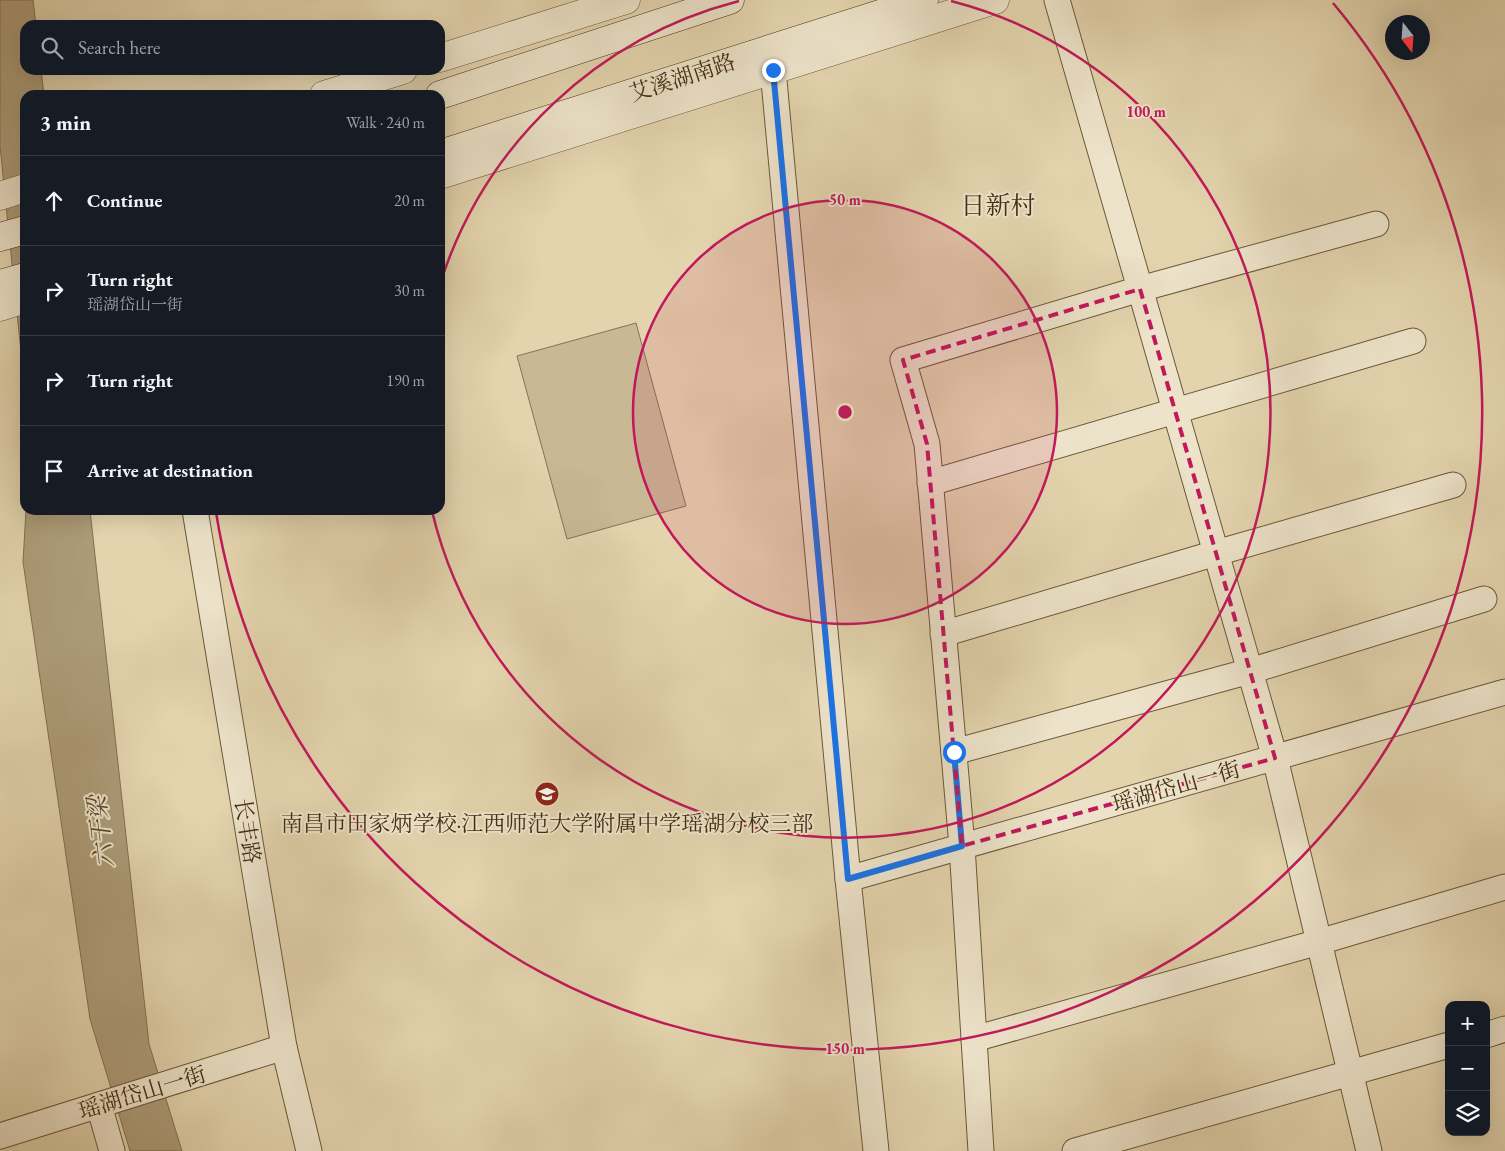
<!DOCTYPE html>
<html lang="en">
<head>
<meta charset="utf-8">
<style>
  body { margin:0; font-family:"EB Garamond","Noto Serif SC",serif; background:#20242c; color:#f1f3f6 }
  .controls { position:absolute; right:15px; bottom:15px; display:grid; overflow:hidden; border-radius:10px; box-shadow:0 5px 20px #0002 }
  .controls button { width:45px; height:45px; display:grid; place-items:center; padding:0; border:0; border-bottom:1px solid #363941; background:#171b24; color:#f1f3f6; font:25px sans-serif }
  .compass { position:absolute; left:1385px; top:15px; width:45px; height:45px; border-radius:50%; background:#171b24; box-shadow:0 5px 20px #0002; rotate:163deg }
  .stop { position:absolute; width:15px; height:15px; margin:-11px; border:4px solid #1a73e8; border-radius:50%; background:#fff }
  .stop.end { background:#1a73e8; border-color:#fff; box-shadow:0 1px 5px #0008 }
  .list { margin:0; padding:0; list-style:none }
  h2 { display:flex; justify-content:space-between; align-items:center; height:65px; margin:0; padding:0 20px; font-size:21px }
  h2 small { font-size:16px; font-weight:400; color:#9ea1a6 }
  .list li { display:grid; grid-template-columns:32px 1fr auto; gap:15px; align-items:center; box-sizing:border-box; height:90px; padding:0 20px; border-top:1px solid #363941 }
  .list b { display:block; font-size:19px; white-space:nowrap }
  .list p { margin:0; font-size:16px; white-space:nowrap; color:#9ea1a6 }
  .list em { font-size:16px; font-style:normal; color:#9ea1a6 }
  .icon { flex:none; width:28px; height:28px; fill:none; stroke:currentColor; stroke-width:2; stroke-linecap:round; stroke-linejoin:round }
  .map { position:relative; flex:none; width:1505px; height:1151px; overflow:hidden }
  .search { position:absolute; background:#171b24; box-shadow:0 5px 20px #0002; left:20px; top:20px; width:425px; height:55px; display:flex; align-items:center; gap:12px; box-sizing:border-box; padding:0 18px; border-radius:15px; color:#9ea1a6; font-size:19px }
  .panel { position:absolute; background:#171b24; box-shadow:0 5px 20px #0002; left:20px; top:90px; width:425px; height:425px; border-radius:15px }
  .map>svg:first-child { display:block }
</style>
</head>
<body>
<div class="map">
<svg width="1505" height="1151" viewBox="0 0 1505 1151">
  <rect width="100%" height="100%" fill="#e3d4ae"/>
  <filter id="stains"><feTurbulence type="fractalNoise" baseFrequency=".004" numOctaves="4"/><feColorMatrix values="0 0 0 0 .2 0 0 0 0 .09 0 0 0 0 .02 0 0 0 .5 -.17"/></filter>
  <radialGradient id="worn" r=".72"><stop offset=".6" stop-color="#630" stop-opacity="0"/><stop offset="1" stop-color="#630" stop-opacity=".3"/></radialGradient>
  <!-- green -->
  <path fill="#c8b893" stroke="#867352" d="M 636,323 L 686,506 L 567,539 L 517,356 Z"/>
  <!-- water -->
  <g fill="#ad9c79" stroke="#83704f">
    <path d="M 0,0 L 33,0 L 36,25 L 25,25 L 25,70 L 41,70 L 44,95 L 25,95 L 25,391 L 0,146 Z"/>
    <path d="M 26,510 L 90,510 L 149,1044 L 182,1151 L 130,1151 L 90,1019 L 23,562 Z"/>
  </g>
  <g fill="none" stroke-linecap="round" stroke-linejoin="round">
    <defs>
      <g id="minor">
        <path d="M 1057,0 L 1275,758 L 1369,1151"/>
        <path d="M 773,70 L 848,879 L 876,1151"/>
        <path d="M 930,483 L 1413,341"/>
        <path d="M 195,510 L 284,1047 L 309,1151"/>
        <path d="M 943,634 L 1216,553 L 1453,485"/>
        <path d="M 954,752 L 1250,671 L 1484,599"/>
        <path d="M 848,879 L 1505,692"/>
        <path d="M 1486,1035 L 1505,1029"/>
        <path d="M 974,1039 L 1319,942 L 1505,887"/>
        <path d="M 99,1105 L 112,1151"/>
        <path d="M 0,1136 L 284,1047"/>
        <path d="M 981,1151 L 962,846 L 927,444 L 903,360 L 1140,289 L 1376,224"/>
        <path d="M 1075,1151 L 1449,1045"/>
      </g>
      <g id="tertiary">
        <path d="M 440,58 L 626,0"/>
        <path d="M 324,95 L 403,70"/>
        <path d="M 440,175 L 995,0"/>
        <path d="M 0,196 L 25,188"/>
        <path d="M 0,307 L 25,299"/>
      </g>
      <g id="secondary">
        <path d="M 440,95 L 730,0"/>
        <path d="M 440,154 L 924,0"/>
        <path d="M 0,237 L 25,230"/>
        <path d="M 0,284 L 25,277"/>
      </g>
    </defs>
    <!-- minor casing -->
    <use href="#minor" stroke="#6b5838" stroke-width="27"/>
    <!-- tertiary casing -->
    <use href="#tertiary" stroke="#6b5838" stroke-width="29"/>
    <!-- secondary casing -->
    <use href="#secondary" stroke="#432e11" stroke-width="29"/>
    <!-- minor -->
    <use href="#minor" stroke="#ede3ca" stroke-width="25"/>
    <!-- tertiary -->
    <use href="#tertiary" stroke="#ede3ca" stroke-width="28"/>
    <!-- secondary -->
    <use href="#secondary" stroke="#ede3ca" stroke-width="28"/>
  </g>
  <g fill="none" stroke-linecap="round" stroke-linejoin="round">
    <!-- route -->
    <path stroke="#1a73e8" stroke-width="6" d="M 773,70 L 848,879 L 962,846 L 954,752"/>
  </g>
  <!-- marked area -->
  <path fill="none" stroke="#c2185b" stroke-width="4" stroke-dasharray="10 6" stroke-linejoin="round" d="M 1140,289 L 1275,758 L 962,846 L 927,444 L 903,360 Z"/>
  <!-- distance rings -->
  <circle cx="845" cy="412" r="212" fill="#c2185b" fill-opacity=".12"/>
  <g fill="none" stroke="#c2185b" stroke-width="2.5">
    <circle cx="845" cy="412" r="212"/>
    <path d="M441 281A425 425 0 0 1 739 1M951 1A425 425 0 1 1 432 511"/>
    <path d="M1333 3A637 637 0 1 1 216 512"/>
  </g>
  <!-- icons -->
  <defs>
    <symbol id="school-disc" viewBox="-11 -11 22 22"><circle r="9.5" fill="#8f2418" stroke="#ede3ca"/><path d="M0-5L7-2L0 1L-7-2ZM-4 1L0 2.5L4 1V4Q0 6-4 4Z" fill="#fff"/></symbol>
  </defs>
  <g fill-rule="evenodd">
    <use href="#school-disc" x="533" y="780" width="28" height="28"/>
  </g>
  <g text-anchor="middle" stroke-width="4" stroke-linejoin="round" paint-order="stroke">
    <!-- street labels -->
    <g font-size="22" fill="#432e11" stroke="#ede3ca">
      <text transform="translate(682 77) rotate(-18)" y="8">艾溪湖南路</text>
      <text transform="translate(1176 786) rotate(-16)" y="8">瑶湖岱山一街</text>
      <text transform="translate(248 831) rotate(81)" y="8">长丰路</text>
      <text transform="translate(142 1092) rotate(-17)" y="8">瑶湖岱山一街</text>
    </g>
    <!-- poi labels -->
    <g font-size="22" fill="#432e11" stroke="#ede3ca">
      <text x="547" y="831">南昌市田家炳学校·江西师范大学附属中学瑶湖分校三部</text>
    </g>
    <!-- water labels -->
    <g font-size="24" font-style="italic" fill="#5e4a2b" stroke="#ede3ca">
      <text transform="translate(101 832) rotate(-97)" y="8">六干梁</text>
    </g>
    <!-- quarter labels -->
    <g font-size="25" fill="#432e11" stroke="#ede3ca">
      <text x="998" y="214">日新村</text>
    </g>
  </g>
  <circle cx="845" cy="412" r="8" fill="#c2185b" stroke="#ede3ca" stroke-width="2.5"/>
  <g font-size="15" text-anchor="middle" font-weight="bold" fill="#c2185b" stroke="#ede3ca" stroke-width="4" stroke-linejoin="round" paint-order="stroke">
    <text x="1146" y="117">100 m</text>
    <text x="845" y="205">50 m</text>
    <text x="845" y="1054">150 m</text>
  </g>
  <rect width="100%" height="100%" filter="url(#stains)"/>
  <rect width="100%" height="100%" fill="url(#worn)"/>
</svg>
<div class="controls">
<button>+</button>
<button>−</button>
<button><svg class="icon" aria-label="layers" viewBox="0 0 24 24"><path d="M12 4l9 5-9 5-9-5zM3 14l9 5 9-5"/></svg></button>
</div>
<svg class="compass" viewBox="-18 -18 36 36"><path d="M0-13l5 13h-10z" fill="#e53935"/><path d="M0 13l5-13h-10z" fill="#9ea1a6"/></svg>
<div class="stop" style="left:954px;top:752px"></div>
<div class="stop end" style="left:773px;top:70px"></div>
<div class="search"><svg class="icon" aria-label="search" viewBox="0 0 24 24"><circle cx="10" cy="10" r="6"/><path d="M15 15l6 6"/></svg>Search here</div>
<section class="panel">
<h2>3 min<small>Walk · 240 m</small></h2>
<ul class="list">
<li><svg class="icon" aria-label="ahead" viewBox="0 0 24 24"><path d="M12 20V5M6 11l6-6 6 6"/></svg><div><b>Continue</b></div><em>20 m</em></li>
<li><svg class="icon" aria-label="right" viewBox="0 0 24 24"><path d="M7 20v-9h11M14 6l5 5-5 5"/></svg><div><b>Turn right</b><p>瑶湖岱山一街</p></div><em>30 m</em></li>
<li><svg class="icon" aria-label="right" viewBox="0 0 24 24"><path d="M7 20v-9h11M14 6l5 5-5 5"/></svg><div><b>Turn right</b></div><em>190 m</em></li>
<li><svg class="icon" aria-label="arrive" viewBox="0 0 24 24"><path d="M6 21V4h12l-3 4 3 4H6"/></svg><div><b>Arrive at destination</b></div></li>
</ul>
</section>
</div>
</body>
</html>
